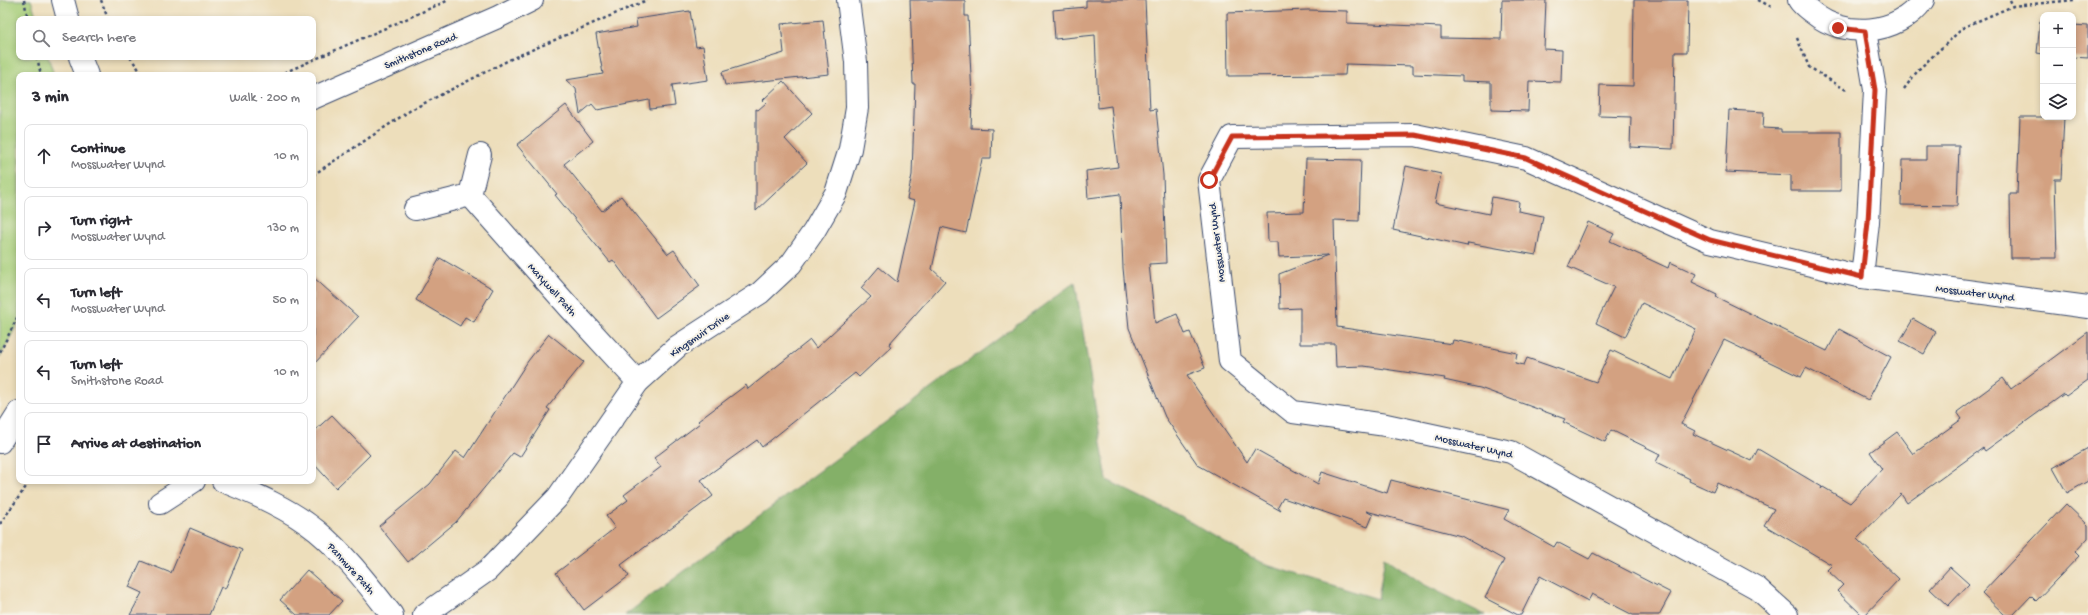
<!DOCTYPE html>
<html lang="en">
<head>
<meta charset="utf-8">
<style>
  body { margin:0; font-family:"Gochi Hand",sans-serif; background:#f2f2f3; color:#2b2b33 }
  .controls { position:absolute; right:12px; top:12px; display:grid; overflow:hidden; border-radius:8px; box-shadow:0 2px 6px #0003 }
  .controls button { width:36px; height:36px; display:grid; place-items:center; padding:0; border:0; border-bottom:1px solid #e1e1e2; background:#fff; color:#2b2b33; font:20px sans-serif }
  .stop { position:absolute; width:12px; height:12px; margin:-9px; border:3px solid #c8321e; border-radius:50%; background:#fff }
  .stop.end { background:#c8321e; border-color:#fff; box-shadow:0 1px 4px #0008 }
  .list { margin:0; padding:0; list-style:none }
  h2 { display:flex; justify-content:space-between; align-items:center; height:52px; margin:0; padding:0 16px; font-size:17px }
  h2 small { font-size:13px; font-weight:400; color:#7c7c81 }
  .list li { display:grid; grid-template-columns:26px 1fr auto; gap:12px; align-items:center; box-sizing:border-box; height:64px; margin:0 8px 8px; padding:0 8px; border:1px solid #e1e1e2; border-radius:8px }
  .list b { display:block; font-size:15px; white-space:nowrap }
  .list p { margin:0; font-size:13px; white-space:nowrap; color:#7c7c81 }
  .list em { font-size:13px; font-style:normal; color:#7c7c81 }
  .icon { flex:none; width:22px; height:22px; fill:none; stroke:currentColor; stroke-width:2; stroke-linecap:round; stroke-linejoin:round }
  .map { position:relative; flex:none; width:2088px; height:615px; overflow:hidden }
  .search { position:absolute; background:#fff; box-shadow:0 2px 6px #0003; left:16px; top:16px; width:300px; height:44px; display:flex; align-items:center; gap:10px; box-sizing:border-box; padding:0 14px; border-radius:8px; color:#7c7c81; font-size:15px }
  .panel { position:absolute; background:#fff; box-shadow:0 2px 6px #0003; left:16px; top:72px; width:300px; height:412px; border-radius:8px }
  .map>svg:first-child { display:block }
</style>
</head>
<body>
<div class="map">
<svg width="2088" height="615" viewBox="0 0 2088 615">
  <rect width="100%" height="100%" fill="#f7f3e8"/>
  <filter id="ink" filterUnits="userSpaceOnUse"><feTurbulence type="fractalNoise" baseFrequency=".025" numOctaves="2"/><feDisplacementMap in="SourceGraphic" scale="8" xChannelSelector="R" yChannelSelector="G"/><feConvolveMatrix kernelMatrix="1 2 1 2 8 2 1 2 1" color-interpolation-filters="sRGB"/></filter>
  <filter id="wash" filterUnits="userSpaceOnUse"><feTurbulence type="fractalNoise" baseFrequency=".012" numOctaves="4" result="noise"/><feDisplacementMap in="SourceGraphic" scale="16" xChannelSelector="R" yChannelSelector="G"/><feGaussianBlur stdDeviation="0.9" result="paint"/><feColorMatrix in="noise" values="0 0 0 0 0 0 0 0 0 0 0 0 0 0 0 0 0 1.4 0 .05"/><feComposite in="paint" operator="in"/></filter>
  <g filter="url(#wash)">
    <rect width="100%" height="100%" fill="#eddebb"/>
    <!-- green -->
    <path fill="#a6cd78" stroke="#607e6b" d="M 0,0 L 31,0 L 37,19 L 19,19 L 19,57 L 48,57 L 54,75 L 19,75 L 19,321 L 0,357 Z"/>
    <!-- forest -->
    <path fill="#84b068" stroke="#507063" d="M 1075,282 L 1107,480 L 1180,516 L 1260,563 L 1378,599 L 1385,557 L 1423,584 L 1485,615 L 625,615 Z"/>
    <g id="blocks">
      <!-- building -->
      <g fill="#d3a181">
        <path d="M 910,0 L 965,0 L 965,16 L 968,16 L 972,96 L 971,128 L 992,129 L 991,159 L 982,159 L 966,233 L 941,227 L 932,269 L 945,281 L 889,344 L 891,347 L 859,377 L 855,373 L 762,447 L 757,440 L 701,480 L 713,496 L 621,565 L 629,576 L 584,610 L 556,573 L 615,528 L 606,516 L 628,500 L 624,495 L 661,467 L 654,458 L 700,423 L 698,421 L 746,385 L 748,389 L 810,340 L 816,348 L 871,297 L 861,288 L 879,267 L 897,282 L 915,201 L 907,199 L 912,175 L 915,84 L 913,84 Z"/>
        <path d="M 1086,0 L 1145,0 L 1150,110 L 1156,109 L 1163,175 L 1166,263 L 1149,264 L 1155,323 L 1177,314 L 1185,334 L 1190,332 L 1205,368 L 1187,375 L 1247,462 L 1255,449 L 1318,484 L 1322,472 L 1387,493 L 1391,480 L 1509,510 L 1504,519 L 1554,547 L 1557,542 L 1589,559 L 1593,553 L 1671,593 L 1659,615 L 1633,615 L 1592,594 L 1588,601 L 1540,576 L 1521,615 L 1518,615 L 1485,598 L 1504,560 L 1461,536 L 1366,511 L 1373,515 L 1368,527 L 1283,498 L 1278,507 L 1281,511 L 1198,465 L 1165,417 L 1129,328 L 1123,268 L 1120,194 L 1088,198 L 1086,171 L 1118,167 L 1111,106 L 1098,108 L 1095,35 L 1055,39 L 1053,10 L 1086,7 Z"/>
        <path d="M 1502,0 L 1546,0 L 1544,49 L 1562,50 L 1561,82 L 1529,81 L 1528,111 L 1491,110 L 1491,82 L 1462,81 L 1462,76 L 1413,74 L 1413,66 L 1346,64 L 1345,75 L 1228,76 L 1227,13 L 1308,10 L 1347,11 L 1347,23 L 1441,27 L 1441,38 L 1501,39 Z"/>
        <path d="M 1634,0 L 1688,0 L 1687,52 L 1675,52 L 1673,149 L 1630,147 L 1631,117 L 1599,116 L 1600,85 L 1633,86 Z"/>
        <path d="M 690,11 L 696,47 L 703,46 L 708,80 L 672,85 L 675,106 L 650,109 L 649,100 L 597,110 L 592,104 L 580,114 L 576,89 L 566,80 L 603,74 L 596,34 L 637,27 L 636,19 Z"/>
        <path d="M 823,20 L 829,74 L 725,85 L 722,72 L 784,53 L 781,24 Z"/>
        <path d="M 2040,22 L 2043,22 L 2043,54 L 2037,53 Z"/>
        <path d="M 2073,25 L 2088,26 L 2088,58 L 2073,57 Z"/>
        <path d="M 783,81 L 812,113 L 785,139 L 807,163 L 756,211 L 756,109 L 758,110 L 766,103 L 763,100 Z"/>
        <path d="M 566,105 L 593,141 L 564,164 L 602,211 L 621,196 L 668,254 L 674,250 L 700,286 L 656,318 L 613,260 L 610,262 L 555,195 L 557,194 L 517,145 Z"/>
        <path d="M 1729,110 L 1764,112 L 1763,128 L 1781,129 L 1781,132 L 1841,132 L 1841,191 L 1791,191 L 1791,175 L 1726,172 Z"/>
        <path d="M 2020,117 L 2064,117 L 2061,179 L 2055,179 L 2057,258 L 2011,258 L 2010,194 L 2017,194 Z"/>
        <path d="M 1926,146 L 1959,146 L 1957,206 L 1901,205 L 1902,160 L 1926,160 Z"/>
        <path d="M 1306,159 L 1361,160 L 1359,221 L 1334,220 L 1337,327 L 1452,344 L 1453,340 L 1517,353 L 1515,363 L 1524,365 L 1527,358 L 1596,382 L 1611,350 L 1672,379 L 1696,329 L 1642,303 L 1625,337 L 1596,323 L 1614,287 L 1568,267 L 1588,222 L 1614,234 L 1610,241 L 1668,268 L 1670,262 L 1696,274 L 1692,282 L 1717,294 L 1716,297 L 1827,351 L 1839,329 L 1891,357 L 1868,400 L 1806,368 L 1801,377 L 1724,340 L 1681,424 L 1695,431 L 1693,434 L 1752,461 L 1758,449 L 1822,487 L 1821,489 L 1823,487 L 1850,503 L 1882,469 L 1870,452 L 1897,432 L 1913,454 L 1962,419 L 1957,412 L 2003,378 L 2011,389 L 2088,332 L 2088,380 L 2066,396 L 2064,394 L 1985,451 L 1983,448 L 1907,503 L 1901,494 L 1857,539 L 1899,579 L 1865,615 L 1862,615 L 1837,591 L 1843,585 L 1827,570 L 1832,565 L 1764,525 L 1774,509 L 1717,483 L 1713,492 L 1689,481 L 1690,479 L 1656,462 L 1660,454 L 1611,430 L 1605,442 L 1563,422 L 1565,419 L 1480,388 L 1444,380 L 1445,378 L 1364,366 L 1336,367 L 1335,344 L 1300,344 L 1300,308 L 1280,309 L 1279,274 L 1328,255 L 1279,257 L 1278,242 L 1268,242 L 1267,213 L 1304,212 Z"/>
        <path d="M 1406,166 L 1441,174 L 1435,203 L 1489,214 L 1492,197 L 1519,202 L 1518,211 L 1543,216 L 1536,255 L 1468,243 L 1467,246 L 1393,230 Z"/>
        <path d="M 440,258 L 493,289 L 474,322 L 465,317 L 460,326 L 416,300 Z"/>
        <path d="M 313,277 L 358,317 L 313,365 Z"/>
        <path d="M 1913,319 L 1936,332 L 1924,354 L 1900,341 Z"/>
        <path d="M 549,334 L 584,362 L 547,408 L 550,410 L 520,457 L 513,453 L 456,522 L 408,562 L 379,526 L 430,484 L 456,451 L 465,458 L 528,361 Z"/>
        <path d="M 332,415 L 370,455 L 336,488 L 313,463 L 313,432 Z"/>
        <path d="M 2088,448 L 2088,481 L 2067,493 L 2053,468 Z"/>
        <path d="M 2066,504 L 2088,525 L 2088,538 L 2075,552 L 2079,556 L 2036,601 L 2031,596 L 2013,615 L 2005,615 L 1982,593 Z"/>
        <path d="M 190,528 L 242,550 L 225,589 L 221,587 L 209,615 L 130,615 L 142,593 L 129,587 L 141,561 L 171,573 Z"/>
        <path d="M 1950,567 L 1969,584 L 1948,606 L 1930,589 Z"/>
        <path d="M 307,570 L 342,601 L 329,615 L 297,615 L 280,600 Z"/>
      </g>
    </g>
  </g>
  <g filter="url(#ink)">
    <use href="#blocks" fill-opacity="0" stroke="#3a496c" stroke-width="1"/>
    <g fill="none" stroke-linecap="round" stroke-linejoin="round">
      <defs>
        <g id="minor">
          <path d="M 470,195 L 569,307 L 638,382"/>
          <path d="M 415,209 L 470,195 L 480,155"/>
          <path d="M 1862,277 L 1868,222 L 1875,90 L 1865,31"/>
          <path d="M 223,481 C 255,494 290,509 317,531 C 346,555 369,586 392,615"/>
          <path d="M 160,503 L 194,481"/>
          <path d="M 424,615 L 488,570 L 558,497 L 638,382 L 678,346 L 760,293 L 791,264 L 814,231 L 836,193 L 850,149 L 857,108 L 856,62 L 848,0"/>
          <path d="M 1787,615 L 1757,588 L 1511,452 L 1386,425 L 1293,412 L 1230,361 L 1209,180 L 1232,137 L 1415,135 L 1526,158 L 1710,241 L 1862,277 L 2088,307"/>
        </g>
        <g id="tertiary">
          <path d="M 63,0 L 68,19"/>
          <path d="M 1799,0 C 1802,5 1808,9 1813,13 C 1845,39 1898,35 1923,0"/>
          <path d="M 80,57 L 87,75"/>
          <path d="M 313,98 L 498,17 L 532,0"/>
          <path d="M 0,442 L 19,412"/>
        </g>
      </defs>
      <!-- minor casing -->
      <use href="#minor" stroke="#3a496c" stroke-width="24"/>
      <!-- tertiary casing -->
      <use href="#tertiary" stroke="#3a496c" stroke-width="24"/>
      <!-- path -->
      <g stroke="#3a496c" stroke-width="2.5" stroke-dasharray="3 3" stroke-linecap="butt">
        <path d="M 24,0 L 28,19"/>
        <path d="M 101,0 L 108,19"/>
        <path d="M 1758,0 L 1772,7"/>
        <path d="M 2010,0 L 2013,6"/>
        <path d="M 1797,38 L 1809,67 L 1846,90"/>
        <path d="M 37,57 L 41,75"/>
        <path d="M 130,57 L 143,75"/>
        <path d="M 279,75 L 449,0"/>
        <path d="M 1904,89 L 1919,69 L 1964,27 L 2013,6 L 2074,0"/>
        <path d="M 313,175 L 411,110 L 513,58 L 647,0"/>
        <path d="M 0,352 L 19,314"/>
        <path d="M 0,524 L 30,481"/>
      </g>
      <!-- minor -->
      <use href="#minor" stroke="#fff" stroke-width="22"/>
      <!-- tertiary -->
      <use href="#tertiary" stroke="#fff" stroke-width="22"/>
    </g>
  </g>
  <g fill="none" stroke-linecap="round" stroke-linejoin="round" filter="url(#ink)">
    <!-- route -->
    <path stroke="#c8321e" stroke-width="5" d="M 1209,180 L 1232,137 L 1415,135 L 1526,158 L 1710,240 L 1862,277 L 1868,222 L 1875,90 L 1865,31 L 1838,28"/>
  </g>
  <g text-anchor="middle" stroke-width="4" stroke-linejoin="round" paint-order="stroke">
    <!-- street labels -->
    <g font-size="11" fill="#1b2f5e" stroke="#f7f3e8">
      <text transform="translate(420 50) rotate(-23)" y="4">Smithstone Road</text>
      <text transform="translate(1216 243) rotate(-97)" y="4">Mosswater Wynd</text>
      <text transform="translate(553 289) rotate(48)" y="4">Marywell Path</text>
      <text transform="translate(1975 292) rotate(7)" y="4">Mosswater Wynd</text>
      <text transform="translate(699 334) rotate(-35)" y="4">Kingsmuir Drive</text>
      <text transform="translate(1474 445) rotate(13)" y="4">Mosswater Wynd</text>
      <text transform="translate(352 568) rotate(48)" y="4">Panmure Path</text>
    </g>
  </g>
</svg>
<div class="controls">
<button>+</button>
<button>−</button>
<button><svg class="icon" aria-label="layers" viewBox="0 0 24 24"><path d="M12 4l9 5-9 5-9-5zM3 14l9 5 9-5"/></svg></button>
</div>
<div class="stop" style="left:1209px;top:180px"></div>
<div class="stop end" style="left:1838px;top:28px"></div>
<div class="search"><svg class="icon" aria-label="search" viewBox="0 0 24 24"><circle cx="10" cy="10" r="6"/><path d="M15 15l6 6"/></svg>Search here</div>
<section class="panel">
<h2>3 min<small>Walk · 200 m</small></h2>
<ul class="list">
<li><svg class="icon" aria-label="ahead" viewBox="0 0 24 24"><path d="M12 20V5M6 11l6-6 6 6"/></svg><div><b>Continue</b><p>Mosswater Wynd</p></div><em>10 m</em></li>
<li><svg class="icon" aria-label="right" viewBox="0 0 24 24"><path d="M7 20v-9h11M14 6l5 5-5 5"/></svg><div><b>Turn right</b><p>Mosswater Wynd</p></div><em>130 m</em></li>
<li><svg class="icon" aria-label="left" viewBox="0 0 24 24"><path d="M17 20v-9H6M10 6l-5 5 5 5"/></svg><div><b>Turn left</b><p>Mosswater Wynd</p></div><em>50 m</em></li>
<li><svg class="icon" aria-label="left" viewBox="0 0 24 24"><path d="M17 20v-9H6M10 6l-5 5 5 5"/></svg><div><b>Turn left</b><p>Smithstone Road</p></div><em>10 m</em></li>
<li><svg class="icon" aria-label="arrive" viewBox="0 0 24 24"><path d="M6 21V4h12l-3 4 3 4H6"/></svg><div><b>Arrive at destination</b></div></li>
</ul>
</section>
</div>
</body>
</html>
